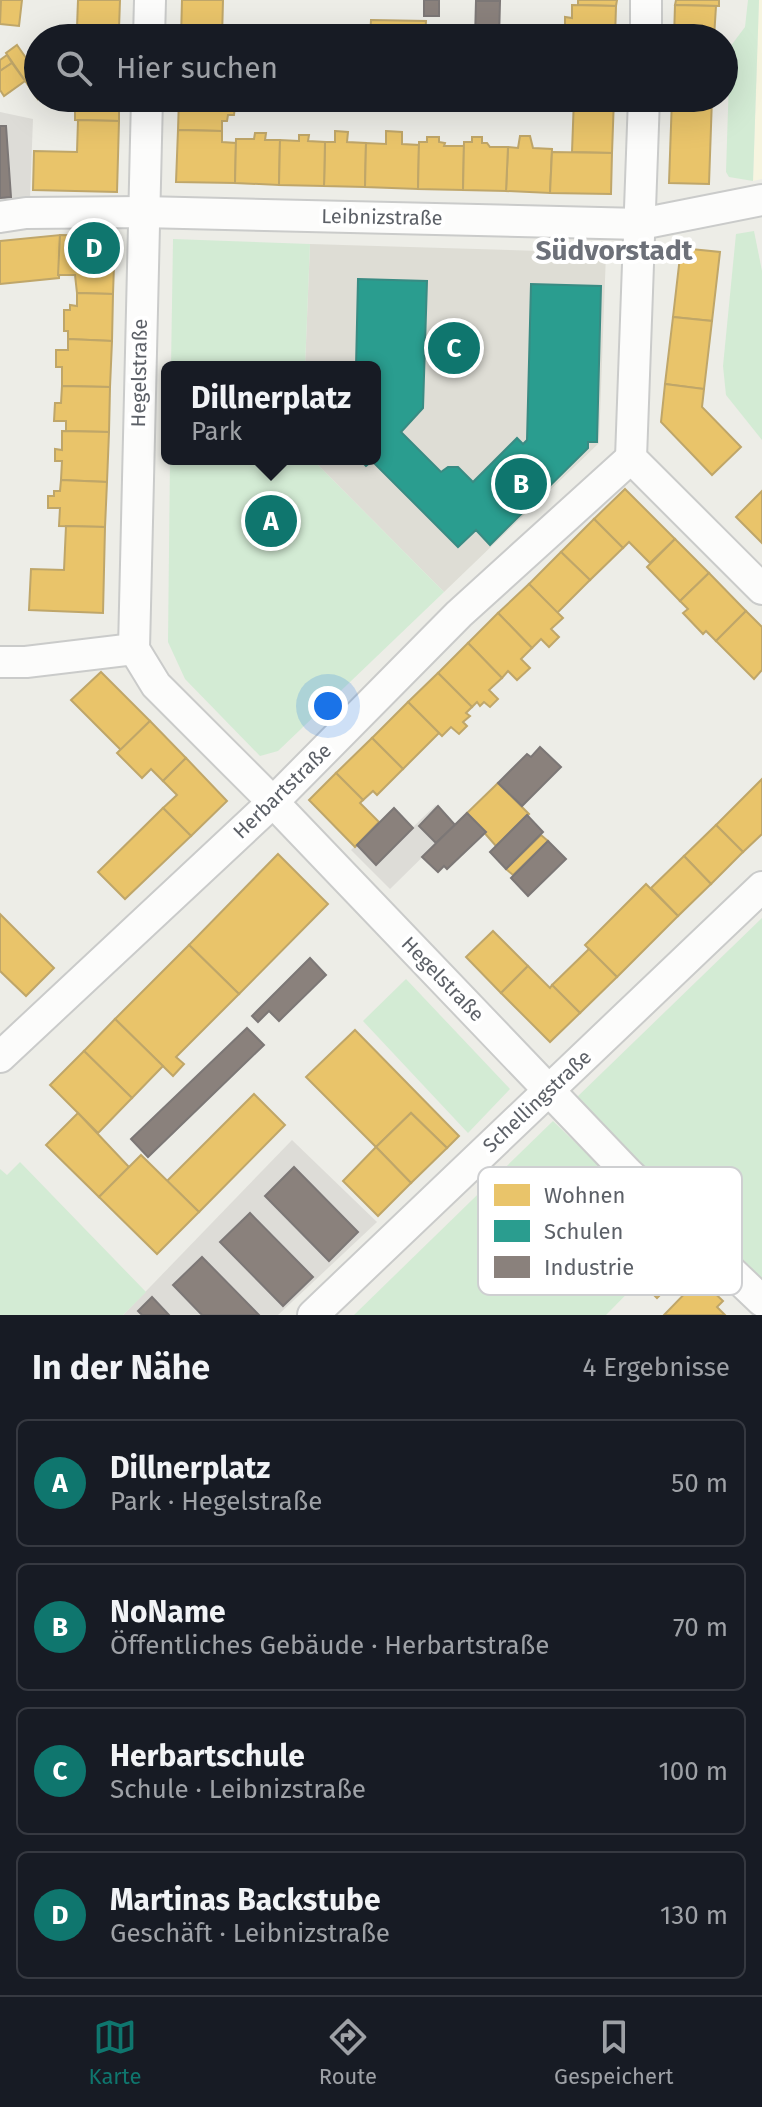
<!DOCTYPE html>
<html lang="de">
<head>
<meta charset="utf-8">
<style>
  body { margin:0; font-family:"Fira Sans",sans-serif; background:#242831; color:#f1f3f6 }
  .you { position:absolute; left:328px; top:706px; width:28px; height:28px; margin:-20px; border:6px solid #fff; border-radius:50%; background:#1a73e8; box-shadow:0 0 0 12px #1a73e833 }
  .badge { display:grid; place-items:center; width:52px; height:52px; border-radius:50%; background:#0f766e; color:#fff; font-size:26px; font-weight:700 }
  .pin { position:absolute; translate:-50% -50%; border:4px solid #fff; box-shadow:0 2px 8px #0006 }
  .popup { position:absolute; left:161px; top:361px; width:220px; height:104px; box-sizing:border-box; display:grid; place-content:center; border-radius:12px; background:#171b24; filter:drop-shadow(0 2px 6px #0005); font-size:26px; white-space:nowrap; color:#9ea1a6 }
  .popup b { font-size:30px; color:#f1f3f6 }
  .popup::after { content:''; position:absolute; left:50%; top:100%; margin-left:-16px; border:16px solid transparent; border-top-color:#171b24 }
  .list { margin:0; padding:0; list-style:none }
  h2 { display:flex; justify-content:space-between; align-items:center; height:104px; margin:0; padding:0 32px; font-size:34px }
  h2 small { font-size:26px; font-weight:400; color:#9ea1a6 }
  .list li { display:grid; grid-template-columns:52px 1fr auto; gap:24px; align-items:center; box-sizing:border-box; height:128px; margin:0 16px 16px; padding:0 16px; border:2px solid #363941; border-radius:12px }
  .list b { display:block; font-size:30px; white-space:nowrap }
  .list p { margin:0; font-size:26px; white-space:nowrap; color:#9ea1a6 }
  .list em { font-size:26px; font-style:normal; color:#9ea1a6 }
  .icon { flex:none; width:44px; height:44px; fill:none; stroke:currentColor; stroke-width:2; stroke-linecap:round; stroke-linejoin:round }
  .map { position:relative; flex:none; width:762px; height:1315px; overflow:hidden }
  .search { position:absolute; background:#171b24; box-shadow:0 8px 32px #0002; left:24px; right:24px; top:24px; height:88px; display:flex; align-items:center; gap:20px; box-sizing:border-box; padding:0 28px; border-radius:44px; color:#9ea1a6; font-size:30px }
  .sheet { height:680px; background:#171b24 }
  nav { display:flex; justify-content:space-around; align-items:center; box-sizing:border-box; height:112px; border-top:2px solid #363941; background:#171b24; font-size:22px; color:#9ea1a6 }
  nav a { display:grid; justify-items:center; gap:4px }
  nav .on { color:#0f766e }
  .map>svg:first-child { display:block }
</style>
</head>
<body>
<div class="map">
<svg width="762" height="1315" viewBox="0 0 762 1315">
  <rect width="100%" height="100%" fill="#edede7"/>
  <!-- commercial -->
  <path fill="#f7f5e0" d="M 759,0 L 762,0 L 762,179 L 753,181 Z"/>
  <!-- industrial -->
  <g fill="#dddcd7">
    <path d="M 0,112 L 33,119 L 30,198 L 0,200 Z"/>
    <path d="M 436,805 L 455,825 L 390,889 L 351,850 L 394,808 L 413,827 Z"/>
    <path d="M 292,1140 L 377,1222 L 278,1315 L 123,1315 Z"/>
  </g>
  <!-- education -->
  <path fill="#deddd5" d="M 310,244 L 606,253 L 599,443 L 444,592 L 312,459 L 375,459 L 375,367 L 305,367 Z"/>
  <!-- green -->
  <g fill="#d3ebd4">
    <path d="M 748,0 L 759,0 L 753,181 L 729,177 L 726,172 L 730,47 L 745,27 Z"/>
    <path d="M 754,231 L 762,271 L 762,440 L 726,395 L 723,366 L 736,234 Z"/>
    <path d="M 173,239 L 310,244 L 305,367 L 171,367 Z"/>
    <path d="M 170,459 L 312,459 L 444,592 L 278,751 L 260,756 L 185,679 L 168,642 Z"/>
    <path d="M 762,918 L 762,1281 L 700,1224 L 575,1099 Z"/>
    <path d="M 406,979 L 510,1089 L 468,1133 L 363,1021 Z"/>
    <path d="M 553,1121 L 678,1242 L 606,1315 L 354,1315 Z"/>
    <path d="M 20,1162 L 146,1292 L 123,1315 L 0,1315 L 0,1169 L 7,1175 Z"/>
  </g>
  <!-- homes -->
  <g fill="#e9c46a" stroke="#bfa669" stroke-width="2">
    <path d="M 1,0 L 22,0 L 19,26 L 0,24 Z"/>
    <path d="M 78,0 L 120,0 L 119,29 L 77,28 Z"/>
    <path d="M 182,0 L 223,0 L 222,38 L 181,38 Z"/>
    <path d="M 578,0 L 617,0 L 616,6 L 578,5 Z"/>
    <path d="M 676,0 L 719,0 L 719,6 L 675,5 Z"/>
    <path d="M 572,5 L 616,6 L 615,38 L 560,38 L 560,27 L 565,27 L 565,17 L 572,18 Z"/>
    <path d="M 675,5 L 716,6 L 714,38 L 674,38 Z"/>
    <path d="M 371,20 L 426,21 L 425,38 L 370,38 Z"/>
    <path d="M 77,28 L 121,29 L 121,38 L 77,38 Z"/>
    <path d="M 17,45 L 38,75 L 37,98 L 6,53 Z"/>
    <path d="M 7,55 L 12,63 L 0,71 L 0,60 Z"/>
    <path d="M 12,63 L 25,81 L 4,96 L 0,90 L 0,71 Z"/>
    <path d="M 67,98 L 119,98 L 119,121 L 75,120 L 75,101 L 67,101 Z"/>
    <path d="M 179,98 L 223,98 L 223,106 L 235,106 L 234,115 L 228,115 L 227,121 L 222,121 L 222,131 L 178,130 Z"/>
    <path d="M 574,98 L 614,98 L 612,153 L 572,152 Z"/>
    <path d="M 672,98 L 712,98 L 709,184 L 669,183 Z"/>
    <path d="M 78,120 L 119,121 L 117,192 L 33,190 L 34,151 L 77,152 Z"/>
    <path d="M 178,130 L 222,131 L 222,142 L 236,143 L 235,183 L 176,182 Z"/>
    <path d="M 335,131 L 348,132 L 347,142 L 366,143 L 365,187 L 324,186 L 325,142 L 335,142 Z"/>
    <path d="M 386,131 L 402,132 L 402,144 L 419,145 L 418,189 L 365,187 L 366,143 L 386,144 Z"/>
    <path d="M 255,133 L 266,133 L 265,140 L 280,140 L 279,185 L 235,183 L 236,139 L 254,139 Z"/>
    <path d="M 299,135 L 309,135 L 308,141 L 325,142 L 324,186 L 279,185 L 280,140 L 299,141 Z"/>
    <path d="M 520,136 L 530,136 L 533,148 L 552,149 L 550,193 L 506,191 L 508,147 L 518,148 Z"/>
    <path d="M 427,137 L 439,137 L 439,142 L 445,143 L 444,146 L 464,146 L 463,190 L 418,189 L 419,142 L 427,142 Z"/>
    <path d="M 472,137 L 482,137 L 482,143 L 487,143 L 490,147 L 508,147 L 506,191 L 463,190 L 464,142 L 472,142 Z"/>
    <path d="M 552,152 L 612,153 L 611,194 L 550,193 Z"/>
    <path d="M 60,235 L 59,278 L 0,284 L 0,241 Z"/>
    <path d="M 60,235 L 115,236 L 113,294 L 77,293 L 75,275 L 58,275 Z"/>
    <path d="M 681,248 L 720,252 L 712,321 L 673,317 Z"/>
    <path d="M 77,293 L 113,294 L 112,341 L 68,339 L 68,331 L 64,331 L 64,310 L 70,310 L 70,305 L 77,306 Z"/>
    <path d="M 673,317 L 712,321 L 704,389 L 665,384 Z"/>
    <path d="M 68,339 L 112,341 L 110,387 L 62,386 L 62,367 L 56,367 L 56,350 L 68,350 Z"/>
    <path d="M 665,384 L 704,389 L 702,407 L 741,447 L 712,475 L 661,422 Z"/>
    <path d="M 62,386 L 110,387 L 109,432 L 66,431 L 66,421 L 54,421 L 55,403 L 61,403 Z"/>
    <path d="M 62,431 L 109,432 L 107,482 L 61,480 L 62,461 L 55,461 L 55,449 L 62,450 Z"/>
    <path d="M 61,480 L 107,482 L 105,527 L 59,526 L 60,508 L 48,508 L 48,496 L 54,496 L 54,491 L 60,491 Z"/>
    <path d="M 625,489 L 675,539 L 650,563 L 629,542 L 623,548 L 594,519 Z"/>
    <path d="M 762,491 L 762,543 L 736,517 Z"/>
    <path d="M 594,519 L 623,548 L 590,580 L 561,552 Z"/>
    <path d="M 66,526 L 105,527 L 103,613 L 29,610 L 31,569 L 64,570 Z"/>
    <path d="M 675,539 L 709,573 L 680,601 L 647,567 Z"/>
    <path d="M 561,552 L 590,580 L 557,613 L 529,584 Z"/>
    <path d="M 709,573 L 746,611 L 716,641 L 706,631 L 703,634 L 683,613 L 688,609 L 680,601 Z"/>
    <path d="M 529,584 L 563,618 L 551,629 L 559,637 L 549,647 L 541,639 L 532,648 L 498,613 Z"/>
    <path d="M 746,611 L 762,627 L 762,670 L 754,679 L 716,641 Z"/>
    <path d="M 498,613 L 532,648 L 521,659 L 530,668 L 517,680 L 508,671 L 502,678 L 468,643 Z"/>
    <path d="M 468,643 L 502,678 L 489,690 L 498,699 L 490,707 L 484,702 L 480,706 L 477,702 L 472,707 L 438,673 Z"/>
    <path d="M 101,672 L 150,721 L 121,750 L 71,700 Z"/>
    <path d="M 438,673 L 472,707 L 466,713 L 470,716 L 463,722 L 467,726 L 459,734 L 451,727 L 442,736 L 408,702 Z"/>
    <path d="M 408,702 L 439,733 L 403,769 L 372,738 Z"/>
    <path d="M 150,721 L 186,758 L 163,781 L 151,769 L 142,778 L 117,753 Z"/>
    <path d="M 372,738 L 403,769 L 377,795 L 373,791 L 363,800 L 336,773 Z"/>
    <path d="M 186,758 L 227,801 L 191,836 L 163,808 L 177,795 L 163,781 Z"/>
    <path d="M 336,773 L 363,800 L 360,803 L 379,822 L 355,847 L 309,800 Z"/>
    <path d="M 762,779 L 762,834 L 743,852 L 716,825 Z"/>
    <path d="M 498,783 L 529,814 L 496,846 L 467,813 Z"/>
    <path d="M 163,808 L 191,836 L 125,899 L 98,872 Z"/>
    <path d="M 716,825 L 743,852 L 711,884 L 684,856 Z"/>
    <path d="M 541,835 L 548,841 L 513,875 L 506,869 Z"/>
    <path d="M 278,854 L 328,904 L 239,994 L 189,945 Z"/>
    <path d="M 684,856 L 711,884 L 678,916 L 651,888 Z"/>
    <path d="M 646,884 L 678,916 L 617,977 L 585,945 Z"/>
    <path d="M 0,914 L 54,968 L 26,996 L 0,971 Z"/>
    <path d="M 493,931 L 528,966 L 501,993 L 466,957 Z"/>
    <path d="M 189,945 L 239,994 L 176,1057 L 184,1064 L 173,1076 L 115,1019 Z"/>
    <path d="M 589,949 L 617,977 L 580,1013 L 552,985 Z"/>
    <path d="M 528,966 L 550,988 L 552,985 L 580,1013 L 550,1042 L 501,993 Z"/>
    <path d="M 115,1019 L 163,1066 L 132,1098 L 84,1051 Z"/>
    <path d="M 355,1030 L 459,1136 L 447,1148 L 411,1113 L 376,1147 L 306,1077 Z"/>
    <path d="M 84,1051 L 132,1098 L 98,1133 L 50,1085 Z"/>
    <path d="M 254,1094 L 285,1125 L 199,1212 L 167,1181 Z"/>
    <path d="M 78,1113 L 129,1167 L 99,1197 L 46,1145 Z"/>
    <path d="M 411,1113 L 447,1148 L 411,1183 L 376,1147 Z"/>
    <path d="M 376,1147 L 411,1183 L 378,1216 L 343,1181 Z"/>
    <path d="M 141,1155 L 199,1212 L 157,1254 L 99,1197 Z"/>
    <path d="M 663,1259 L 679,1276 L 657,1298 L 640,1281 Z"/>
    <path d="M 694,1284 L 701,1290 L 706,1285 L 723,1301 L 717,1307 L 725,1315 L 664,1315 Z"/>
  </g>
  <!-- schools -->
  <path fill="#2a9d8f" stroke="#398b83" stroke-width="2" d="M 358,279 L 427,281 L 423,408 L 401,432 L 441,472 L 448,467 L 458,467 L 473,482 L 517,438 L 523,444 L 527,440 L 531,284 L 601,286 L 597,442 L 588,442 L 588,448 L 490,545 L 476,530 L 458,547 L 372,461 L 366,466 L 359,459 L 375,459 L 375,367 L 356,367 Z"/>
  <!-- industry -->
  <g fill="#8a817c" stroke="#7c7776" stroke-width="2">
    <rect x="424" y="0" width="15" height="16"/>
    <path d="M 476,1 L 500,1 L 499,38 L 475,38 Z"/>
    <path d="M 0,126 L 6,126 L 11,197 L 0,198 Z"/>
    <path d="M 540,747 L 561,767 L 522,806 L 498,783 L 527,754 L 531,757 Z"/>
    <path d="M 438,806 L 455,825 L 436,843 L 419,826 Z"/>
    <path d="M 394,808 L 413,828 L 376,865 L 357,845 Z"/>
    <path d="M 467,813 L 486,832 L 447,869 L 444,866 L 438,872 L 422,857 Z"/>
    <path d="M 527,815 L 543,832 L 506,869 L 490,852 Z"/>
    <path d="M 548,841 L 566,859 L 528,896 L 511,878 Z"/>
    <path d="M 310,958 L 326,975 L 279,1021 L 269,1011 L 258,1022 L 252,1016 Z"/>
    <path d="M 247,1028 L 264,1045 L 148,1157 L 131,1139 Z"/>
    <path d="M 294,1167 L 358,1232 L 329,1261 L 265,1196 Z"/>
    <path d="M 250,1213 L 313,1277 L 283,1306 L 220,1242 Z"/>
    <path d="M 202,1257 L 259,1315 L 202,1315 L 173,1285 Z"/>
    <path d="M 152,1297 L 169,1315 L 142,1315 L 138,1311 Z"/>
  </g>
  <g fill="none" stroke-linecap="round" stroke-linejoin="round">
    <defs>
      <g id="minor">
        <path d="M 149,38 L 150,0"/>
        <path d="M 646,38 L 646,0"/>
        <path d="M 147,98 L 134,649 L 156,685 L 273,802 L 627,1172 L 762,1301"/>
        <path d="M 644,98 L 631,458 L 762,589"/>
        <path d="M 0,217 L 26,213 L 143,212 L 641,224 L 762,200"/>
        <path d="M 0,662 L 26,662 L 134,649"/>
        <path d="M 0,1057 L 273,802 L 459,614 L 631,458"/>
        <path d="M 313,1315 L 762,887"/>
      </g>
    </defs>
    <!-- minor casing -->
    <use href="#minor" stroke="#cacbca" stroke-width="34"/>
    <!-- minor -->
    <use href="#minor" stroke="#fcfcfb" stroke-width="30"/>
  </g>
  <g text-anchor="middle" stroke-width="8" stroke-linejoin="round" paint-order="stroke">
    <!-- street labels -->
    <g font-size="20" fill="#5c6067" stroke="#fff">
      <text transform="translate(382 217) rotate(1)" y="7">Leibnizstraße</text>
      <text transform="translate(139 373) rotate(-89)" y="7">Hegelstraße</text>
      <text transform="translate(282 791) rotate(-44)" y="7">Herbartstraße</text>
      <text transform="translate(443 979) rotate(46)" y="7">Hegelstraße</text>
      <text transform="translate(537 1101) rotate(-43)" y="7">Schellingstraße</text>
    </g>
    <!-- district labels -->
    <g font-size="28" font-weight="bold" fill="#6d7179" stroke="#fff">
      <text x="614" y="260">Südvorstadt</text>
    </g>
  </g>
  <!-- legend -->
  <rect x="478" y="1167" width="264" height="128" rx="12" fill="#fff" stroke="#cecfd1" stroke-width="2"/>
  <rect x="494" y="1184" width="36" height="22" fill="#e9c46a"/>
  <rect x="494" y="1220" width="36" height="22" fill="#2a9d8f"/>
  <rect x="494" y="1256" width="36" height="22" fill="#8a817c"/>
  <g font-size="22" fill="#5c6067">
    <text x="544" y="1203">Wohnen</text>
    <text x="544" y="1239">Schulen</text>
    <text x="544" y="1275">Industrie</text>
  </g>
</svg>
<div class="you"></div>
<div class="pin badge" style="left:271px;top:521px">A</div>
<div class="popup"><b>Dillnerplatz</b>Park</div>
<div class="pin badge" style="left:521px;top:484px">B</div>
<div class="pin badge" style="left:454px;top:348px">C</div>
<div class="pin badge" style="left:94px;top:248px">D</div>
<div class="search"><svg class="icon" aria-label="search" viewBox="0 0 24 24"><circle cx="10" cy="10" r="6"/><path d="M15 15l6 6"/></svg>Hier suchen</div>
</div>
<section class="sheet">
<h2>In der Nähe<small>4 Ergebnisse</small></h2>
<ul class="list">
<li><span class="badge">A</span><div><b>Dillnerplatz</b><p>Park · Hegelstraße</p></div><em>50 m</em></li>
<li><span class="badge">B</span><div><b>NoName</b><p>Öffentliches Gebäude · Herbartstraße</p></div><em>70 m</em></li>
<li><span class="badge">C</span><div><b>Herbartschule</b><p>Schule · Leibnizstraße</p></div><em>100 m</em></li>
<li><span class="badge">D</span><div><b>Martinas Backstube</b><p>Geschäft · Leibnizstraße</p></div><em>130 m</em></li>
</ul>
</section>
<nav>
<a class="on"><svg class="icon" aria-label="map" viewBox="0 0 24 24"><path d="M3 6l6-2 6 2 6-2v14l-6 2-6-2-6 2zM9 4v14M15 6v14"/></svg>Karte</a>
<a><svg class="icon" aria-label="directions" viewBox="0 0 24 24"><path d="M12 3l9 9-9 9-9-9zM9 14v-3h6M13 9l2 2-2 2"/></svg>Route</a>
<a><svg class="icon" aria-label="saved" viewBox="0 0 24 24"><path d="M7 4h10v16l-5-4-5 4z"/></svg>Gespeichert</a>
</nav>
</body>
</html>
